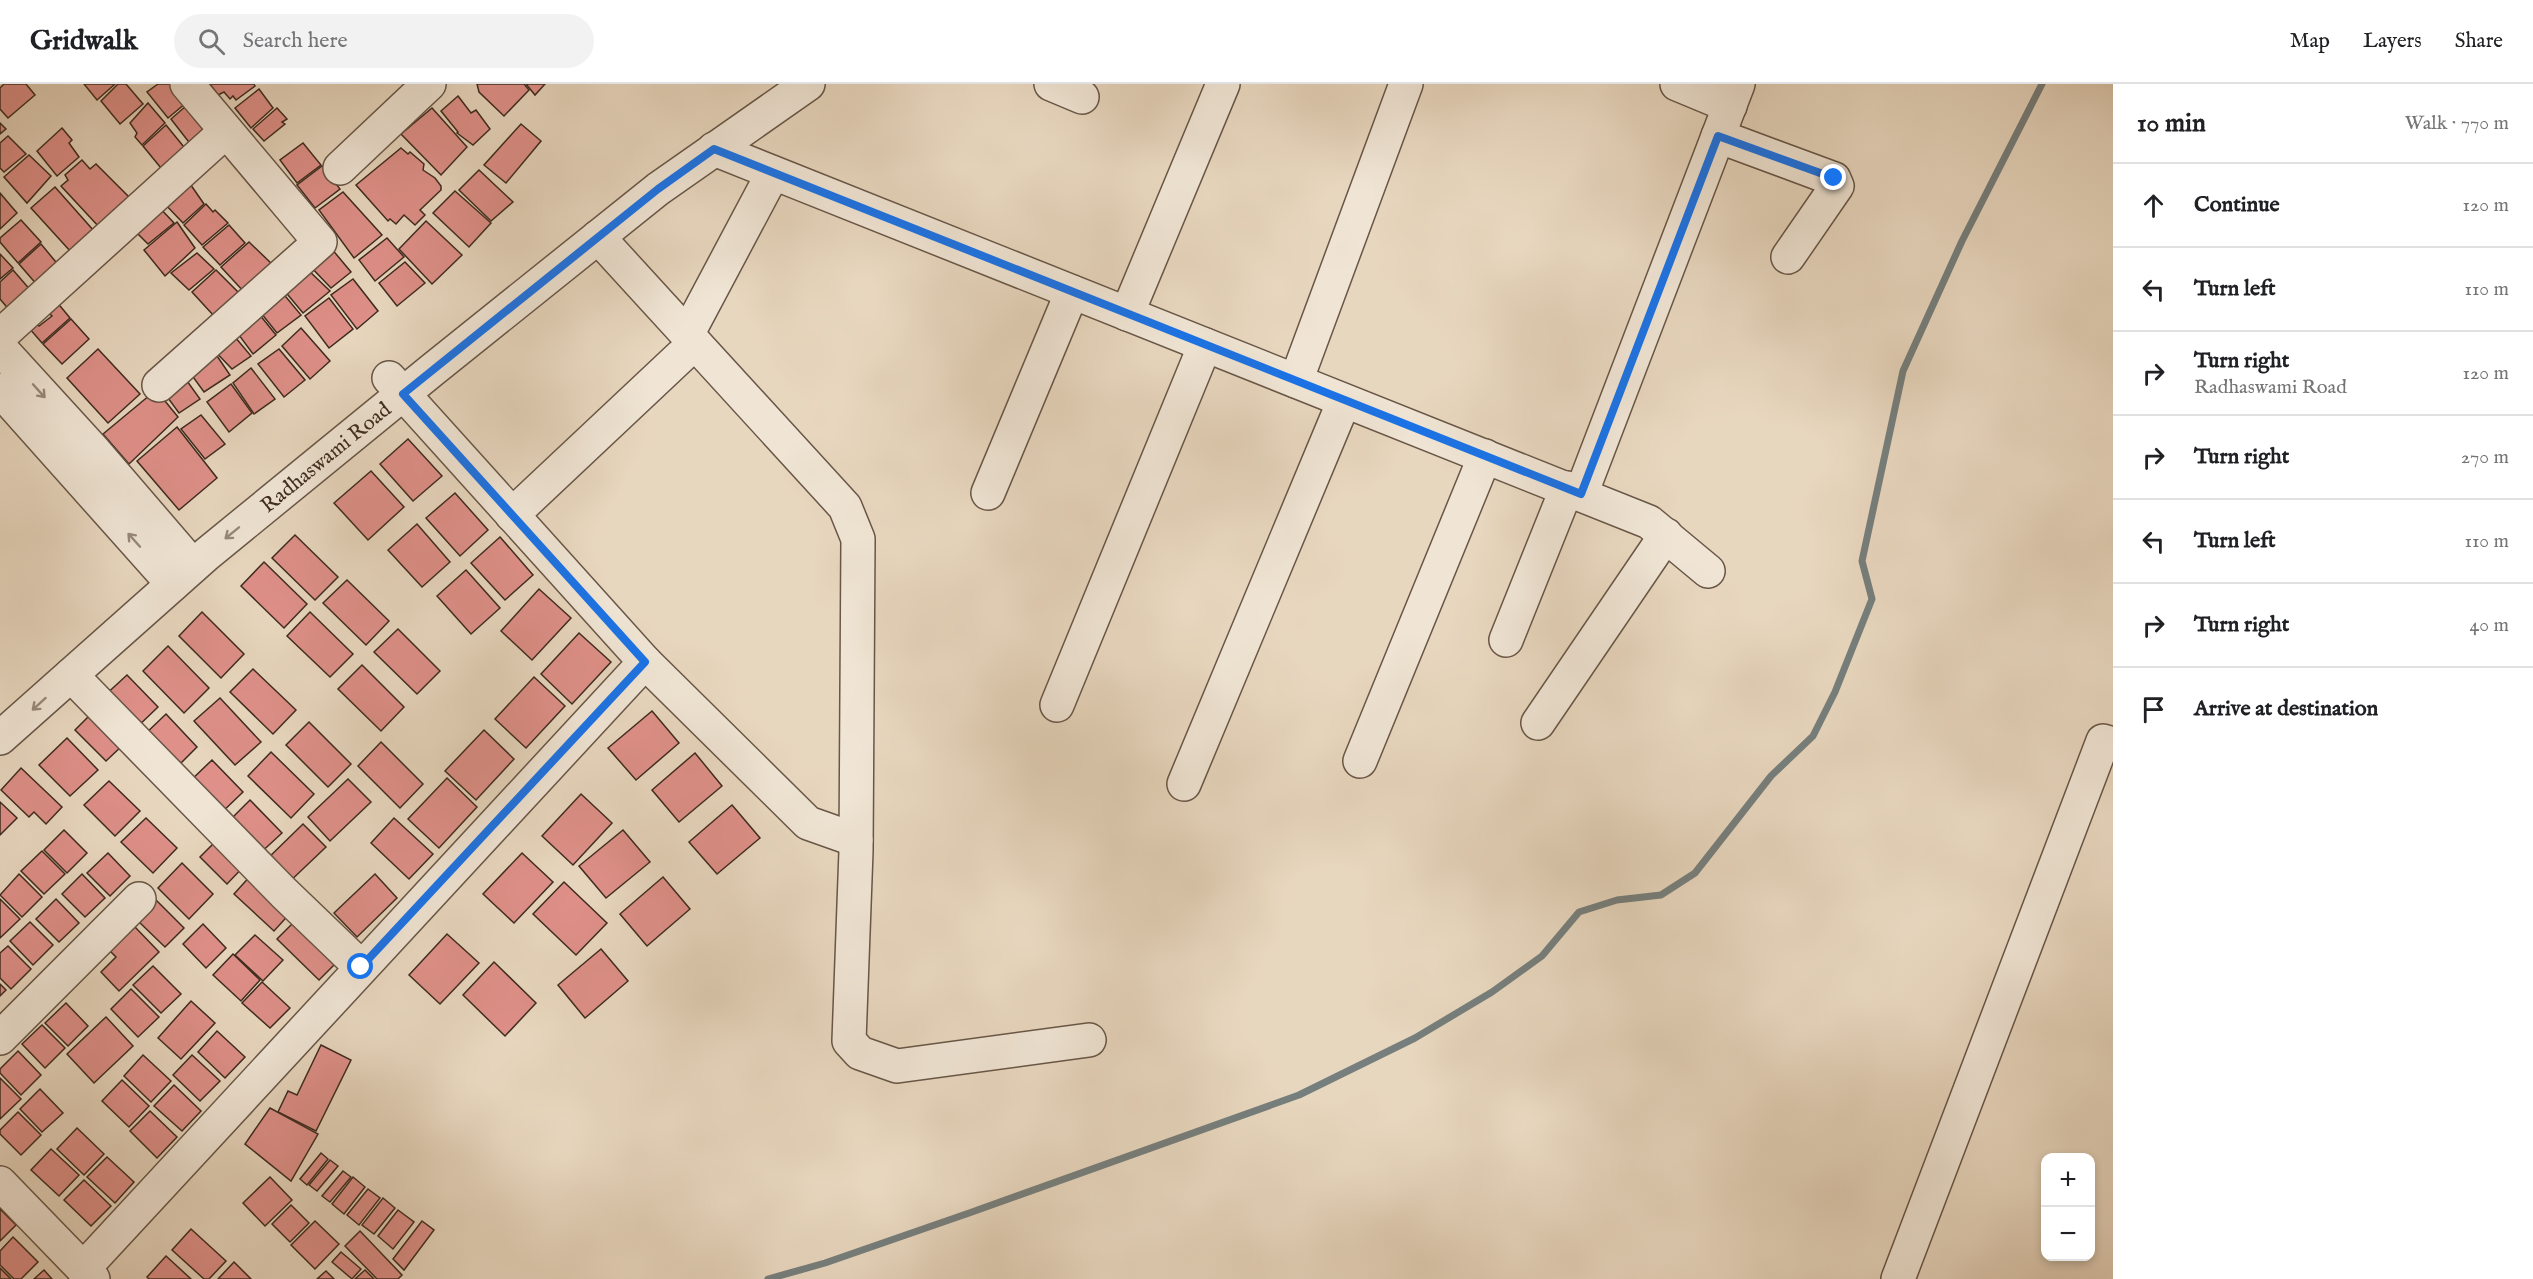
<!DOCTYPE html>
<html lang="en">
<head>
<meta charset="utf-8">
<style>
  body { margin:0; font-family:"IM FELL English",serif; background:#f2f2f2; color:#202124 }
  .controls { position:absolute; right:18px; bottom:18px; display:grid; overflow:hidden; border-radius:12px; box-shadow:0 3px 9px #0003 }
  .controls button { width:54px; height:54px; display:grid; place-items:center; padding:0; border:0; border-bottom:2px solid #e0e0e0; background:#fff; color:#202124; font:30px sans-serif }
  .stop { position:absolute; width:18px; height:18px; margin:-14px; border:4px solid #1a73e8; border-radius:50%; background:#fff }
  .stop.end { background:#1a73e8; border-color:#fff; box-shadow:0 2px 6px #0008 }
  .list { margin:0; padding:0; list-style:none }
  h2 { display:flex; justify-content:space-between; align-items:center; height:78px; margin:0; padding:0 24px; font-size:26px }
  h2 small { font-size:20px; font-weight:400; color:#757577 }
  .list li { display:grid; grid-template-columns:39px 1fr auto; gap:18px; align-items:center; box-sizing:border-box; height:84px; padding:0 24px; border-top:2px solid #e0e0e0 }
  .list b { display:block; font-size:22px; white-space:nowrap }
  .list p { margin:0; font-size:20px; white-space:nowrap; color:#757577 }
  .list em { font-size:20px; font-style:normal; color:#757577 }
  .icon { flex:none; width:33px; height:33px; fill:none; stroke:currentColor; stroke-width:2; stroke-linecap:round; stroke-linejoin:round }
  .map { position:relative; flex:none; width:2113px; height:1195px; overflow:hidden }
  header { display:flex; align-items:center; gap:36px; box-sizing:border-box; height:84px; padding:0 30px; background:#fff; border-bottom:2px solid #e0e0e0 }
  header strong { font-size:28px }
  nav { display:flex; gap:33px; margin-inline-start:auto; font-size:21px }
  .search { width:420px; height:54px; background:#f2f2f2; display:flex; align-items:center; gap:15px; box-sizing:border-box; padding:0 21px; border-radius:33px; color:#757577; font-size:22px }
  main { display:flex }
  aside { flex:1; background:#fff }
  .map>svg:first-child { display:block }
</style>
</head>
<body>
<header>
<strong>Gridwalk</strong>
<div class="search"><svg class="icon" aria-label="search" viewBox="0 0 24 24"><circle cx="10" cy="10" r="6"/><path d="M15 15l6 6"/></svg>Search here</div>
<nav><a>Map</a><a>Layers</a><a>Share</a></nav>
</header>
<main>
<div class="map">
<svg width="2113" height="1195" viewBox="0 0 2113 1195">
  <rect width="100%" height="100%" fill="#e8d7bf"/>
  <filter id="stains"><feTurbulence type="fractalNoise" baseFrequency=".00333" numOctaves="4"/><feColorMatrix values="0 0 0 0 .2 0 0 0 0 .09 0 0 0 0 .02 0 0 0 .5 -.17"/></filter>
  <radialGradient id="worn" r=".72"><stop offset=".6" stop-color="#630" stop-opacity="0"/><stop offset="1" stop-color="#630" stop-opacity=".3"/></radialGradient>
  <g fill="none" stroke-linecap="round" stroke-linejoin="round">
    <!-- stream -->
    <path stroke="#767f7d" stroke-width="7" d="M 768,1195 L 825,1179 L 972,1128 L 1299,1011 L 1415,954 L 1492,908 L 1542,872 L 1579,828 L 1617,816 L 1661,811 L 1695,789 L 1771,692 L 1813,652 L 1835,608 L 1872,515 L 1862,477 L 1903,287 L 1962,157 L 2042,0"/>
  </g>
  <!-- building -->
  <g fill="#df9089" stroke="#3e2b1f" stroke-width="1.5">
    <path d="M 4,0 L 26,0 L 35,11 L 8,34 L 0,25 L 0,4 Z"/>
    <path d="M 84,0 L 115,0 L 97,16 Z"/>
    <path d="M 118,0 L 126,0 L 143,20 L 120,40 L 101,17 Z"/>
    <path d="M 158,0 L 184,0 L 193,13 L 168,34 L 147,8 Z"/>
    <path d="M 210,0 L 254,0 L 255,2 L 236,16 L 233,12 L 230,15 L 224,8 L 218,11 Z"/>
    <path d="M 477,0 L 524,0 L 529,6 L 504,32 L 479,8 Z"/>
    <path d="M 526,0 L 545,0 L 535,11 Z"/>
    <path d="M 259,5 L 273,24 L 251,44 L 235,24 Z"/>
    <path d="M 458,12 L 471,29 L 476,26 L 490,45 L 473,61 L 457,49 L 458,48 L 441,27 Z"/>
    <path d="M 194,15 L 219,46 L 195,66 L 171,35 Z"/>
    <path d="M 148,19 L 165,39 L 142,61 L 135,53 L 137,49 L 130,39 Z"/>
    <path d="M 277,24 L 287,35 L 282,38 L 285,40 L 264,57 L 253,45 Z"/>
    <path d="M 432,24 L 467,63 L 441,91 L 401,50 Z"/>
    <path d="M 0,39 L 6,45 L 0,50 Z"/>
    <path d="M 521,40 L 541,57 L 506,99 L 484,81 Z"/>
    <path d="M 166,41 L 188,68 L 165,89 L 143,62 Z"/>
    <path d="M 62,44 L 72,56 L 69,59 L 79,73 L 57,92 L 37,67 Z"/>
    <path d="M 8,52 L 26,70 L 4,88 L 0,84 L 0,59 Z"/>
    <path d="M 303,59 L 321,81 L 297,99 L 280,76 Z"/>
    <path d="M 401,64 L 408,70 L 410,68 L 424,80 L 423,86 L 435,94 L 441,102 L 441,106 L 420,126 L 425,131 L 415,141 L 404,131 L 396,140 L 390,135 L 388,137 L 356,101 Z"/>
    <path d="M 29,71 L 51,92 L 27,119 L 4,93 Z"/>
    <path d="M 82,76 L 90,85 L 96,80 L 131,115 L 100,144 L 61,102 L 68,96 L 65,91 Z"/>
    <path d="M 322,82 L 340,105 L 315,124 L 297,101 Z"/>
    <path d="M 479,86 L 513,118 L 491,137 L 459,106 Z"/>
    <path d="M 186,94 L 204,120 L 183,139 L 163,118 Z"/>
    <path d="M 55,103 L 94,147 L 71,168 L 31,124 Z"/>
    <path d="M 455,107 L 491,139 L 469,163 L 433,129 Z"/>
    <path d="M 343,108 L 382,151 L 354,174 L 319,126 Z"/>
    <path d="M 0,109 L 17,129 L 0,145 Z"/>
    <path d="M 156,120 L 174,139 L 148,160 L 130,142 Z"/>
    <path d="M 206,120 L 213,128 L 215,126 L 228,139 L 202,161 L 184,141 Z"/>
    <path d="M 21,136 L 41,158 L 18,179 L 0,158 L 0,154 Z"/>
    <path d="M 426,137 L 462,171 L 432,200 L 399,165 Z"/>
    <path d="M 177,138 L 195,164 L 165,192 L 144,166 Z"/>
    <path d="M 229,141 L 245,159 L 220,181 L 203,163 Z"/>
    <path d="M 387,154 L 404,173 L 375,197 L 359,176 Z"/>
    <path d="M 249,158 L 273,181 L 245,209 L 221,183 Z"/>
    <path d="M 41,160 L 60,183 L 38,202 L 19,180 Z"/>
    <path d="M 331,164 L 351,188 L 331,204 L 309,181 Z"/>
    <path d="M 197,169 L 214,185 L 189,206 L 171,189 Z"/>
    <path d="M 0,170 L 13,184 L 0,195 Z"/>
    <path d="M 405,178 L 425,199 L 397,222 L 379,199 Z"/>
    <path d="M 307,185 L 330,207 L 303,229 L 283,205 Z"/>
    <path d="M 13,186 L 32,208 L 11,228 L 0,215 L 0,198 Z"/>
    <path d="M 216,186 L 239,209 L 214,232 L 192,208 Z"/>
    <path d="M 353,195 L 378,227 L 357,245 L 331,211 Z"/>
    <path d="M 281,207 L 301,231 L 277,249 L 257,224 Z"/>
    <path d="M 51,211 L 70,234 L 42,259 L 23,237 L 29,231 L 39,242 L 52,232 L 41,221 Z"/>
    <path d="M 329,214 L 353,245 L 329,264 L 305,232 Z"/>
    <path d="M 255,225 L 276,251 L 253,270 L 233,243 Z"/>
    <path d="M 71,235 L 89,255 L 62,280 L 43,260 Z"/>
    <path d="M 301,244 L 330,277 L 310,295 L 282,262 Z"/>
    <path d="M 235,253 L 251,272 L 232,285 L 210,262 Z"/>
    <path d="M 98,265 L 140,310 L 108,339 L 67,294 Z"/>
    <path d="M 279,265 L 305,296 L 284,313 L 258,280 Z"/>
    <path d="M 215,269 L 230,291 L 204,308 L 188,286 Z"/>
    <path d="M 251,284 L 275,315 L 254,330 L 233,299 Z"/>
    <path d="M 182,290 L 200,315 L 179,329 L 160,303 Z"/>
    <path d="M 231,300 L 252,329 L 229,348 L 207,318 Z"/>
    <path d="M 156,306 L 178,333 L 129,380 L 103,350 Z"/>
    <path d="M 201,331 L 225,360 L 205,375 L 181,345 Z"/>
    <path d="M 177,343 L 217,394 L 179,426 L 137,377 Z"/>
    <path d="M 408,355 L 442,392 L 413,417 L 380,380 Z"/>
    <path d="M 371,387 L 404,423 L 368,456 L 334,419 Z"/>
    <path d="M 455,409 L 488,446 L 460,472 L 426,434 Z"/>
    <path d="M 417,440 L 450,478 L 422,503 L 388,466 Z"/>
    <path d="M 295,451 L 338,493 L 315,516 L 272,474 Z"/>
    <path d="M 500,453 L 533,491 L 505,516 L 471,479 Z"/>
    <path d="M 264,478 L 307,520 L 284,544 L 241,502 Z"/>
    <path d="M 466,486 L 500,524 L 471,550 L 437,512 Z"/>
    <path d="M 347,496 L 389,537 L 366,561 L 323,519 Z"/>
    <path d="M 539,505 L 571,534 L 532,576 L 501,547 Z"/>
    <path d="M 202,528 L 244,570 L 221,594 L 179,552 Z"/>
    <path d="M 310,528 L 353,570 L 330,593 L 287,552 Z"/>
    <path d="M 398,545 L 440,587 L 417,610 L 374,568 Z"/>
    <path d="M 579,549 L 611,578 L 572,620 L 541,590 Z"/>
    <path d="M 168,562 L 209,604 L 184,629 L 143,587 Z"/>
    <path d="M 362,581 L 404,623 L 381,647 L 338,605 Z"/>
    <path d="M 253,585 L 296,626 L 273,650 L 230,608 Z"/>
    <path d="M 127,591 L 158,623 L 133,647 L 102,614 Z"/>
    <path d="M 534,593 L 565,622 L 526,664 L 495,635 Z"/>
    <path d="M 220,614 L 261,658 L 235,681 L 194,637 Z"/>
    <path d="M 652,627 L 679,659 L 636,696 L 608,664 Z"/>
    <path d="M 93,628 L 124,660 L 106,677 L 75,646 Z"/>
    <path d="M 166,630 L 197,663 L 173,687 L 141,654 Z"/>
    <path d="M 309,638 L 351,680 L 328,703 L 286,661 Z"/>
    <path d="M 484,646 L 514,675 L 476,716 L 445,687 Z"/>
    <path d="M 67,654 L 98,686 L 70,712 L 39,681 Z"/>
    <path d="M 381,658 L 423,700 L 400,724 L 358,682 Z"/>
    <path d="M 271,668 L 314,710 L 291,734 L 248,692 Z"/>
    <path d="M 695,669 L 722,702 L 679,738 L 652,706 Z"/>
    <path d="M 212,676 L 243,708 L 218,732 L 187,700 Z"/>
    <path d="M 21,684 L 62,723 L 46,740 L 34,728 L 29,733 L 1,706 Z"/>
    <path d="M 447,694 L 477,723 L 439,764 L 408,735 Z"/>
    <path d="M 348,695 L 371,718 L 330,757 L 308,733 Z"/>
    <path d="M 109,697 L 140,727 L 115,752 L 84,721 Z"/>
    <path d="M 581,710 L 612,739 L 573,781 L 542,752 Z"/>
    <path d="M 250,716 L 282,749 L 256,773 L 226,740 Z"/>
    <path d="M 0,718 L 17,734 L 0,751 Z"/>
    <path d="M 732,721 L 760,754 L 717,790 L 689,758 Z"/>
    <path d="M 146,734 L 177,764 L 153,789 L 121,758 Z"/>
    <path d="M 394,734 L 433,770 L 409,795 L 371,759 Z"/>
    <path d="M 303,740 L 326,763 L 285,802 L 263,779 Z"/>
    <path d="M 64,746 L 87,769 L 67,789 L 44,766 Z"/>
    <path d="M 623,746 L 650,778 L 606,814 L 579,782 Z"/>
    <path d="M 220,753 L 247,779 L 227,800 L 200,773 Z"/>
    <path d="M 42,767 L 65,790 L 44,810 L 21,787 Z"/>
    <path d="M 108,769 L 130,792 L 110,812 L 87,789 Z"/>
    <path d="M 522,769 L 553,798 L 514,839 L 483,810 Z"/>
    <path d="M 182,779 L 213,810 L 189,835 L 158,804 Z"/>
    <path d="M 253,789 L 293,826 L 274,847 L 234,810 Z"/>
    <path d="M 19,790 L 42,813 L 22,833 L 0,811 Z"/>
    <path d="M 82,790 L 105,814 L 85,833 L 62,810 Z"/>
    <path d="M 375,790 L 397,814 L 357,853 L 334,829 Z"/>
    <path d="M 663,793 L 690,825 L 647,862 L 620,830 Z"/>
    <path d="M 564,798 L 607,839 L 576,871 L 533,830 Z"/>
    <path d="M 0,815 L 20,835 L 0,854 Z"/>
    <path d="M 56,815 L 79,839 L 59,858 L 36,835 Z"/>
    <path d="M 156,816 L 184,844 L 165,863 L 137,836 Z"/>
    <path d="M 298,834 L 339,876 L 319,896 L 277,855 Z"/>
    <path d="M 30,838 L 53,861 L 33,881 L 10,857 Z"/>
    <path d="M 203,840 L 226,864 L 206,884 L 183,860 Z"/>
    <path d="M 134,842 L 159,868 L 119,907 L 101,888 L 116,873 L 109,866 Z"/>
    <path d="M 447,850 L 479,879 L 440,920 L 409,891 Z"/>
    <path d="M 255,851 L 283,876 L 263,897 L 235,871 Z"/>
    <path d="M 8,862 L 31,885 L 11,905 L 0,894 L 0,869 Z"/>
    <path d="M 601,865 L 628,897 L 585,934 L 558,901 Z"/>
    <path d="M 233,870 L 260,896 L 241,917 L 213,891 Z"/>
    <path d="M 494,878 L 536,919 L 505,952 L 463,911 Z"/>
    <path d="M 153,882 L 181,910 L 161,929 L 133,901 Z"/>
    <path d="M 262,898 L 290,924 L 270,944 L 242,919 Z"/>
    <path d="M 0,900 L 6,906 L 0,912 Z"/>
    <path d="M 131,905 L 159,933 L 138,953 L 111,925 Z"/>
    <path d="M 191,917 L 215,939 L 181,975 L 158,954 Z"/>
    <path d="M 66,919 L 88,942 L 68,962 L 45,939 Z"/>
    <path d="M 106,933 L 133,962 L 94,999 L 67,970 Z"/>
    <path d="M 42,941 L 65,964 L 45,984 L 22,960 Z"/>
    <path d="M 217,947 L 245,973 L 225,994 L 198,968 Z"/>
    <path d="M 321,961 L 351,976 L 316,1047 L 278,1028 L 288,1007 L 297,1011 Z"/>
    <path d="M 18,967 L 41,991 L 21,1011 L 0,989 L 0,985 Z"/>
    <path d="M 143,971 L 171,997 L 151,1018 L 124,992 Z"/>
    <path d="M 192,971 L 220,997 L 200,1017 L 173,991 Z"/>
    <path d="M 0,994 L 21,1015 L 0,1035 Z"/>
    <path d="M 122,996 L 149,1022 L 129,1043 L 102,1017 Z"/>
    <path d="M 174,1001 L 201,1027 L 182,1047 L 154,1022 Z"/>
    <path d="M 40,1005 L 63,1029 L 42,1048 L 20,1025 Z"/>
    <path d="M 270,1024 L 318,1050 L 291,1097 L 245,1060 Z"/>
    <path d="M 150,1027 L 177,1053 L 157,1074 L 130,1047 Z"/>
    <path d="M 18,1028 L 41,1051 L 21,1071 L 0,1050 L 0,1046 Z"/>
    <path d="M 77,1044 L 104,1070 L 84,1091 L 57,1065 Z"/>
    <path d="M 51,1065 L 79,1091 L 59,1112 L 31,1086 Z"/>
    <path d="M 321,1069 L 328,1075 L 307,1101 L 300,1095 Z"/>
    <path d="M 107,1073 L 134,1098 L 115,1119 L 87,1093 Z"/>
    <path d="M 330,1076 L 338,1082 L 317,1107 L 309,1101 Z"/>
    <path d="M 343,1087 L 351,1093 L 330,1118 L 322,1112 Z"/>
    <path d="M 270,1093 L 292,1116 L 265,1142 L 243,1119 Z"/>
    <path d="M 353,1093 L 365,1103 L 344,1130 L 332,1120 Z"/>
    <path d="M 84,1096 L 111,1122 L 91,1142 L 64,1116 Z"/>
    <path d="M 368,1105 L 380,1114 L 359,1141 L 347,1131 Z"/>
    <path d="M 383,1114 L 395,1124 L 374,1150 L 362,1141 Z"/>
    <path d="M 291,1121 L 309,1139 L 290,1158 L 272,1140 Z"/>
    <path d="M 0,1125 L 16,1141 L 0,1157 Z"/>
    <path d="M 398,1126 L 414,1138 L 393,1165 L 378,1152 Z"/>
    <path d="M 315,1137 L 339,1160 L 315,1185 L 291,1161 Z"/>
    <path d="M 422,1137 L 434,1146 L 404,1186 L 393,1175 Z"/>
    <path d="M 191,1145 L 226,1177 L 209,1195 L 204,1195 L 172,1166 Z"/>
    <path d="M 360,1147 L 402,1191 L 398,1195 L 377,1195 L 345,1162 Z"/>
    <path d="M 13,1153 L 38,1178 L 21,1195 L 14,1195 L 0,1181 L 0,1167 Z"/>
    <path d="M 341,1168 L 361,1185 L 352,1195 L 332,1178 Z"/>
    <path d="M 166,1172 L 191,1195 L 149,1195 L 147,1193 Z"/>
    <path d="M 234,1178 L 251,1195 L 218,1195 Z"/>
    <path d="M 0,1184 L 11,1195 L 0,1195 Z"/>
    <path d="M 44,1186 L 52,1195 L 34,1195 Z"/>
    <path d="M 365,1186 L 374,1195 L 355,1195 Z"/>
    <path d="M 326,1187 L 334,1195 L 317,1195 Z"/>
  </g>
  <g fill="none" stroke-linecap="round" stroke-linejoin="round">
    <defs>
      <g id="minor">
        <path d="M 1051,0 L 1082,13"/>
        <path d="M 1677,0 L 1730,22"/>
        <path d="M 1718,52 L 1834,95 L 1837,102 L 1788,173"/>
        <path d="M 714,65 L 1649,438 L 1708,487"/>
        <path d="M 340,84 L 429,0"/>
        <path d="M 598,153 L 845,423 L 858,455 L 856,767 L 849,957 L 860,969 L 897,982 L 1089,956"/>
        <path d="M 1127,230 L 1223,0"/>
        <path d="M 688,249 L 773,89"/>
        <path d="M 0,252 L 225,48"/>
        <path d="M 0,264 L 95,368 L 193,482"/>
        <path d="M 1296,297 L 1406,0"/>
        <path d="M 159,301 L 320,158 L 187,0"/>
        <path d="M 0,306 L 173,500"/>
        <path d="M 988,409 L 1072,208"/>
        <path d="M 1581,410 L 1738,0"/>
        <path d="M 512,431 L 681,272"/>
        <path d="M 1506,556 L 1567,404"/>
        <path d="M 645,578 L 808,739 L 856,756"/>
        <path d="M 71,591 L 284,809 L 361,883"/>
        <path d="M 1057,621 L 1205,261"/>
        <path d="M 1538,639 L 1666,451"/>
        <path id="s1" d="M 0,654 L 207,470 L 431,287 L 658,105 L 808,0"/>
        <path d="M 1360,677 L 1485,372"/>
        <path d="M 1184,700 L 1344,317"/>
        <path d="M 0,954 L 139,815"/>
        <path d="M 0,1099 L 93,1195"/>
        <path d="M 83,1185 L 645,578 L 389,294"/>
        <path d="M 1898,1195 L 2103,657 L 2113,660"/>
      </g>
    </defs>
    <!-- minor casing -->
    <use href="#minor" stroke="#685647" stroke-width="36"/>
    <!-- minor -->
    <use href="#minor" stroke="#f0e5d5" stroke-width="33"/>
  </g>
  <!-- one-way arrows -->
  <defs><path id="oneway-shaft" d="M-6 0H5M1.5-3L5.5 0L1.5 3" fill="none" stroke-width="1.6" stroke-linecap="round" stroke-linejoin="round" transform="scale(1.5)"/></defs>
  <g stroke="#97887a">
    <use href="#oneway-shaft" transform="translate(39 307) rotate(48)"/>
    <use href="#oneway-shaft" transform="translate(232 449) rotate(141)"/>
    <use href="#oneway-shaft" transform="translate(134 456) rotate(-132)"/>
    <use href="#oneway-shaft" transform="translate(39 620) rotate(138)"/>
  </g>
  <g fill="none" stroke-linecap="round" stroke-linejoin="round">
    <!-- route -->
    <path stroke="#1a73e8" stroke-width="8" d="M 361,883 L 645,578 L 403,310 L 658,105 L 714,65 L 1581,410 L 1718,52 L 1834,94"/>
  </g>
  <g text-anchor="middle" stroke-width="6" stroke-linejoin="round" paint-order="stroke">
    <!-- street labels -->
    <g font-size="21" fill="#3e2b1f" stroke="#f0e5d5">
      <text dy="7" stroke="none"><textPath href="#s1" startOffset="430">Radhaswami Road</textPath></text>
    </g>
  </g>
  <rect width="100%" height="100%" filter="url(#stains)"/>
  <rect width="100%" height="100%" fill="url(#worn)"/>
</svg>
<div class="controls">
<button>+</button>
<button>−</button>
</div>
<div class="stop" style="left:361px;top:883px"></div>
<div class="stop end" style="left:1834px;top:94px"></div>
</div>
<aside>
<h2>10 min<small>Walk · 770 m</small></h2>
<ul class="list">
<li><svg class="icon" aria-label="ahead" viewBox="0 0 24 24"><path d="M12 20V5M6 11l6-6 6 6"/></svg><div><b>Continue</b></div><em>120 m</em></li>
<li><svg class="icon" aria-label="left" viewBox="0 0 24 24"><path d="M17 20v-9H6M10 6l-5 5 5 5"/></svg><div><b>Turn left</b></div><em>110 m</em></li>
<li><svg class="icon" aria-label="right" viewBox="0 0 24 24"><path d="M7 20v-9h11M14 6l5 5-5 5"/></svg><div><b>Turn right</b><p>Radhaswami Road</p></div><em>120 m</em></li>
<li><svg class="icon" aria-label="right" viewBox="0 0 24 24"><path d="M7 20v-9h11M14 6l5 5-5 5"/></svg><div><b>Turn right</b></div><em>270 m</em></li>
<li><svg class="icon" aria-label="left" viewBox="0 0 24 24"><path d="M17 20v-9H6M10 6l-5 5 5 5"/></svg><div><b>Turn left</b></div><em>110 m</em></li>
<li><svg class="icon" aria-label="right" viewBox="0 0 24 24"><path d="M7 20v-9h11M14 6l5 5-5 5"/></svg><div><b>Turn right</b></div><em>40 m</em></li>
<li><svg class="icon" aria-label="arrive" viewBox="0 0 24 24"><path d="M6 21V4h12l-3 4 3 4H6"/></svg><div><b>Arrive at destination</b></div></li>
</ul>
</aside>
</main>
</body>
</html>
